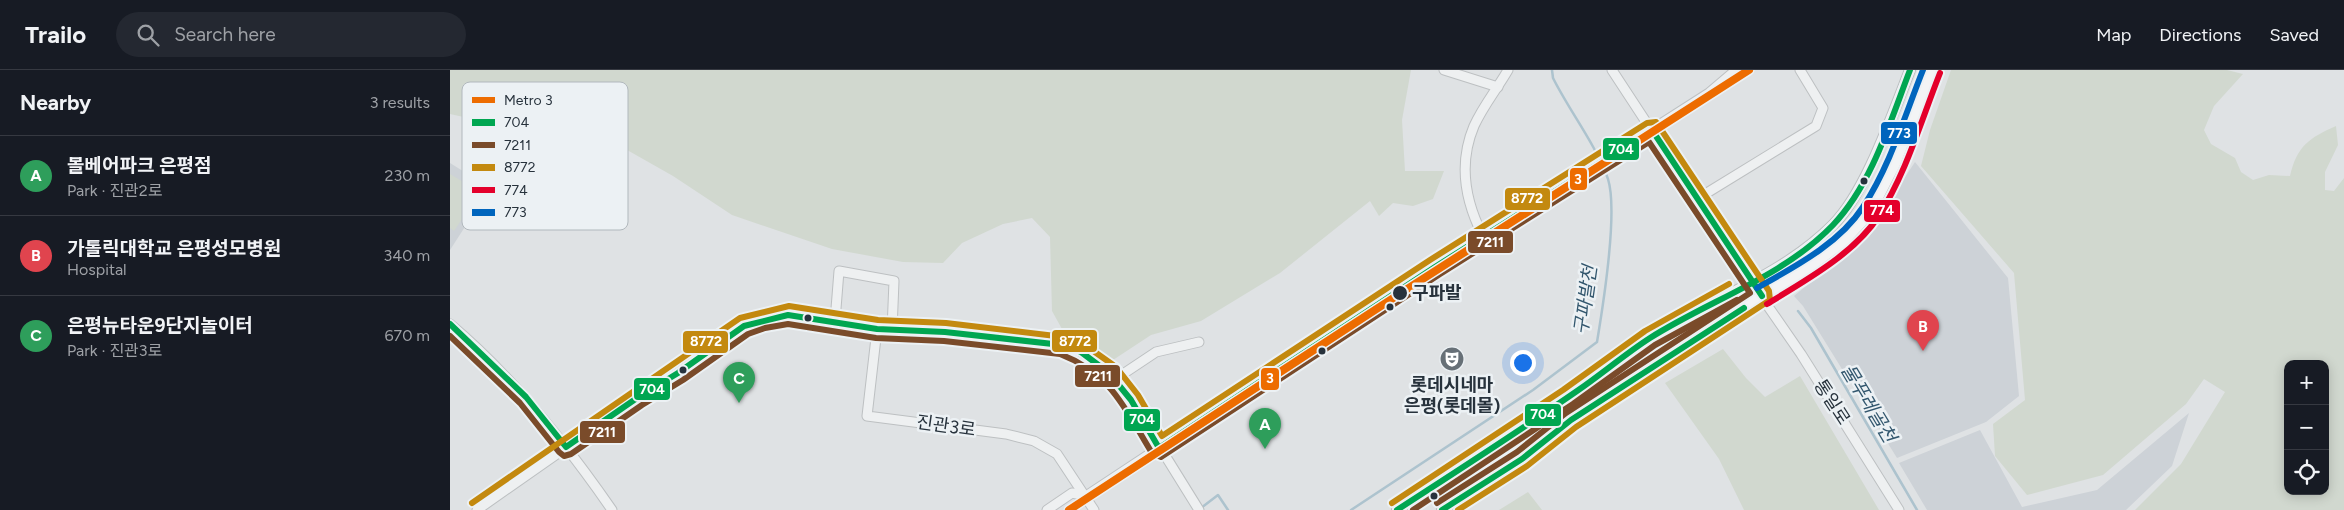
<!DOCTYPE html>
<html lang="en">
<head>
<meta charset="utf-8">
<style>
  body { margin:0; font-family:Figtree,"Noto Sans KR",sans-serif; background:#242831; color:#f1f3f6 }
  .controls { position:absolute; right:15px; bottom:15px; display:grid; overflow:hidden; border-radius:10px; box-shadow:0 2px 12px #0003 }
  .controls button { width:45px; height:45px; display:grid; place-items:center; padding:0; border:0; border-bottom:1px solid #363941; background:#171b24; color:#f1f3f6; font:25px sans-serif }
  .you { position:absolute; left:1072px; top:292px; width:18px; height:18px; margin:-12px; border:4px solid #fff; border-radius:50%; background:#1a73e8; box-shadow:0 0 0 8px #1a73e833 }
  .badge { display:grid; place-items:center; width:32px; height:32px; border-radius:50%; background:#677077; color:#fff; font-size:16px; font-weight:700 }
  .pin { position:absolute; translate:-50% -41px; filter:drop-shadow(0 1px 2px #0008) }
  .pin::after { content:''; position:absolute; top:26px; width:18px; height:15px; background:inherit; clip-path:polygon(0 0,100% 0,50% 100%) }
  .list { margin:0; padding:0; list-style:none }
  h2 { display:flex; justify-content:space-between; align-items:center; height:65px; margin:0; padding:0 20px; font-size:21px }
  h2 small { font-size:16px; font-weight:400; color:#9ea1a6 }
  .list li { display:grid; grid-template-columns:32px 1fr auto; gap:15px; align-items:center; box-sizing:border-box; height:80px; padding:0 20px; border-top:1px solid #363941 }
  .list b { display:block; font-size:19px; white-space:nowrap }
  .list p { margin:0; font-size:16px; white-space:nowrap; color:#9ea1a6 }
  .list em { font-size:16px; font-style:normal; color:#9ea1a6 }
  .icon { flex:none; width:28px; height:28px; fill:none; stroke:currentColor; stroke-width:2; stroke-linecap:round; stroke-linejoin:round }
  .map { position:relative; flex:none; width:1894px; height:440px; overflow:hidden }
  header { display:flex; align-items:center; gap:30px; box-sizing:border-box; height:70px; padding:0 25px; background:#171b24; border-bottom:1px solid #363941 }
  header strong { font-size:24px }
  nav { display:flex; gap:28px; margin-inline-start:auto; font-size:18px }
  .search { width:350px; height:45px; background:#242831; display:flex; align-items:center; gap:12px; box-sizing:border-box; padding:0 18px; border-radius:28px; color:#9ea1a6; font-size:19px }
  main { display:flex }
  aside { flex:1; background:#171b24 }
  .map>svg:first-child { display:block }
</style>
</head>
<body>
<header>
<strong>Trailo</strong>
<div class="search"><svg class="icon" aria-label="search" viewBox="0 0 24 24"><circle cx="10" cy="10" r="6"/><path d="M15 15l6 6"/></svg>Search here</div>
<nav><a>Map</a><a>Directions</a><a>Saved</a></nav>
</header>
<main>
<aside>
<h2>Nearby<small>3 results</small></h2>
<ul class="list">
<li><span class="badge" style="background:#2e9e5b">A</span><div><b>볼베어파크 은평점</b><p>Park · 진관2로</p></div><em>230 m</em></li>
<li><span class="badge" style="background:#e0444e">B</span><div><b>가톨릭대학교 은평성모병원</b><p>Hospital</p></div><em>340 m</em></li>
<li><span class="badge" style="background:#2e9e5b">C</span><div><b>은평뉴타운9단지놀이터</b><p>Park · 진관3로</p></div><em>670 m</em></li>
</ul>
</aside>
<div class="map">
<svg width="1894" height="440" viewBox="0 0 1894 440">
  <rect width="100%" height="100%" fill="#dfe2e4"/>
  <!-- built -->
  <g fill="#cdd2d7">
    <path d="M 1465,92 L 1558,208 L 1569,326 L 1536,352 L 1447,388 L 1353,236 L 1344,226 L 1417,165 Z"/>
    <path d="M 0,93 L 40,118 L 0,180 Z"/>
    <path d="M 1739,343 L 1722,396 L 1676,440 L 1477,440 L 1449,393 L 1530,360 L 1572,437 L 1647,420 Z"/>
  </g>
  <!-- green -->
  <g fill="#d1d8cf" fill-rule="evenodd">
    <path d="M 0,0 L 961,0 L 952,50 L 955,101 L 994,101 L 983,129 L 963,136 L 943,133 L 929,146 L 920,131 L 830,203 L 751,251 L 701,265 L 663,290 L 612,259 L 602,241 L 600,167 L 582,148 L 553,154 L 512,173 L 493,193 L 453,192 L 382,179 L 282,145 L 223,106 L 163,72 L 96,65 L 0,44 Z"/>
    <path d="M 1501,0 L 1777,0 L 1793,4 L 1764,36 L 1754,60 L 1761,74 L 1785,88 L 1791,102 L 1803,110 L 1819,105 L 1840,106 C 1847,76 1859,68 1886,56 L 1888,75 L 1875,102 L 1875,120 L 1884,121 L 1894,108 L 1894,440 L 1685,440 L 1731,394 L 1775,322 L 1754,309 L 1736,334 L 1653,405 L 1577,425 L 1545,386 L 1543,354 L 1575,330 L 1564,203 L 1471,96 L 1480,60 ZM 1838,294 L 1875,294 L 1875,421 L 1838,421 Z"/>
    <path d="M 0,104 L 30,122 L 4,161 L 0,158 Z"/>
    <path d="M 1273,279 L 1296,308 L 1315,327 L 1350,306 L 1429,440 L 1294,440 L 1269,389 L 1215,313 Z"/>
    <path d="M 1078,422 L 1092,440 L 1049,440 Z"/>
  </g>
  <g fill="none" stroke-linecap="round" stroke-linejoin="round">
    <!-- stream -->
    <g stroke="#adc3ce" stroke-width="2.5">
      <path d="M 1348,241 L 1361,258 L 1467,440"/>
      <path d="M 751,438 L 768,425 L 778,440"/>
      <path d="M 901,440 L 1083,320 L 1147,272 C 1153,236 1168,141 1158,109 C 1145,73 1120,42 1103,8 L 1102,0"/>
    </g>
    <defs>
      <g id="minor">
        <path d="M 994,0 L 1048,17"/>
        <path d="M 1162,0 L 1297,206 L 1351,284 L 1449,440"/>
        <path d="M 1247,129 L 1366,56 L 1373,38 L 1350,0"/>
        <path d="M 1033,166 C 1015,131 1008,94 1024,56 C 1033,36 1047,19 1058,0"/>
        <path d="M 385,251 L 389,201 L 444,211 L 442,260"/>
        <path d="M 0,254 C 63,307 115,372 162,440"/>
        <path d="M 427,259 L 417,346 L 556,364 L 584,371 L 607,384 L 644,440"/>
        <path d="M 667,308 L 706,282 L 749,272"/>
        <path d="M 27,440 L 164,344 L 228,303 L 294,256 L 313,250 L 338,245 L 427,259 L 495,262 L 612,275 L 629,280 L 667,308 L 749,440"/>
        <path d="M 597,440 L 622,423 L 636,426 L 845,288 L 1259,23 L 1286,0"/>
      </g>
      <g id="major">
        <path d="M 947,440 C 1004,403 1061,366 1117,328 C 1146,309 1172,286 1200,268 C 1260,229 1331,207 1383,155 C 1416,122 1442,45 1460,0"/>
        <path d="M 992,440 L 1072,389 L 1121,350 L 1312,226 L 1357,199 L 1393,172 L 1420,143 L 1445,94 L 1482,0"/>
      </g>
    </defs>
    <!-- minor casing -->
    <use href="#minor" stroke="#bdc0c2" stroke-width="11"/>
    <!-- major casing -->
    <use href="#major" stroke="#bbbfc1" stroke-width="12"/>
    <!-- minor -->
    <use href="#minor" stroke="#eef0f1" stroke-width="9"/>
    <!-- major -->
    <use href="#major" stroke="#f3f4f5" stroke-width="10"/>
    <defs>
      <g id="bus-1">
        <path d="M 0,254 L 76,327 L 116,377 L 187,328 L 228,303 L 294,256 L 338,245 L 427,259 L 495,262 L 612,275 L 631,282 L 659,303 L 681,330 L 709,378 L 985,197 L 1202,60 L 1312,226"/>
        <path d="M 947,440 C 1007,401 1068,362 1127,321 C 1152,304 1175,284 1200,268 C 1260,230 1333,207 1383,155 C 1422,114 1440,52 1460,0"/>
        <path d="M 992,440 L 1072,389 L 1121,350 L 1294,238"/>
      </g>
      <g id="bus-2">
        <path d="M 0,266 L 70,333 L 109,382 L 114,386 L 121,384 L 192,335 L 233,310 L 298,264 L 315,258 L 338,254 L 426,268 L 494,271 L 610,284 C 662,304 675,339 702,383 L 711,387 L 990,204 L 1199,72 L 1300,223 L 1116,343 L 1067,382 L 987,433"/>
        <path d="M 963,440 L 1123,334 L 1205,275 L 1287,230"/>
      </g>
      <g id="bus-3">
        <path d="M 22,433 L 290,248 L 339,236 L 428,250 L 496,253 L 614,267 L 635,275 L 666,297 L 688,325 L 712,366 L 980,190 L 1197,53 L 1206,52 L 1319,221 L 1320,230 L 1126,357 L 1077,396 L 1008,440"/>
        <path d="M 942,433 L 1113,320 L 1195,261 L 1279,214"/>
      </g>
      <path id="bus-4" d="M 1317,234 C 1353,212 1404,184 1428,147 C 1456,104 1471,51 1490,3"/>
      <path id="bus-5" d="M 1307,218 C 1344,197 1389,174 1413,137 C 1440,96 1455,45 1473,0"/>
    </defs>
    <!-- bus-1 casing -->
    <use href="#bus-1" stroke="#ecf1f4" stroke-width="10"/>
    <!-- bus-2 casing -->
    <use href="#bus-2" stroke="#ecf1f4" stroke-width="10"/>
    <!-- bus-3 casing -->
    <use href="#bus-3" stroke="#ecf1f4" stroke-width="10"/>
    <!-- bus-4 casing -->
    <use href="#bus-4" stroke="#ecf1f4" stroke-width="10"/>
    <!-- bus-5 casing -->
    <use href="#bus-5" stroke="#ecf1f4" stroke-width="10"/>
    <!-- bus-1 -->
    <use href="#bus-1" stroke="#00a651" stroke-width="6"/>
    <!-- bus-2 -->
    <use href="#bus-2" stroke="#7a4b2a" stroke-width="6"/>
    <!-- bus-3 -->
    <use href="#bus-3" stroke="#c3890f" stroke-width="6"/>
    <!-- bus-4 -->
    <use href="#bus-4" stroke="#e4002b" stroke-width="6"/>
    <!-- bus-5 -->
    <use href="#bus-5" stroke="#0065bd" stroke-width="6"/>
    <defs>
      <path id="metro-1" d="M 619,440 L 954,221 L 1299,0"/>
    </defs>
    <!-- metro-1 casing -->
    <use href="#metro-1" stroke="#ecf1f4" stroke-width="11"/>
    <!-- metro-1 -->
    <use href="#metro-1" stroke="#ed6c00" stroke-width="8"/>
  </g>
  <!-- icons -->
  <defs>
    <symbol id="theatre-disc" viewBox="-11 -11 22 22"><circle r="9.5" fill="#677077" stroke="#ecf1f4"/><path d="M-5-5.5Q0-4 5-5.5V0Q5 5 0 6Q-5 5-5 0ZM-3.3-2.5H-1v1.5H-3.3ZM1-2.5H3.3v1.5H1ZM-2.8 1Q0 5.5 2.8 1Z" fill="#fff"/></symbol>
  </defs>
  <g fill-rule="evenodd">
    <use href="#theatre-disc" x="988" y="275" width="28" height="28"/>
  </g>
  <!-- markers -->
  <g fill="#27323c" stroke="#ecf1f4" stroke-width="2">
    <circle cx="1414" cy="111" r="4.5"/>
    <circle cx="950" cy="223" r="8"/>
    <circle cx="940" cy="237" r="4.5"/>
    <circle cx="358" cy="248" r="4.5"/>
    <circle cx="872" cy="281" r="4.5"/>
    <circle cx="233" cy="300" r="4.5"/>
    <circle cx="984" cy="426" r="4.5"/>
  </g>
  <g text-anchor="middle" stroke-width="5" stroke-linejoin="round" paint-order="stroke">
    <!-- stop labels -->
    <g font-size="18" font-weight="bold" fill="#27323c" stroke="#ecf1f4" text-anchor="start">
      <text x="962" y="229">구파발</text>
    </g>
    <!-- poi labels -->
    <g font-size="18" font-weight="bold" fill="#27323c" stroke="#ecf1f4">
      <text x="1002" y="321">롯데시네마<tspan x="1002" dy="21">은평(롯데몰)</tspan></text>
    </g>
    <!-- street labels -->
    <g font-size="18" fill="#27323c" stroke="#ecf1f4">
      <text transform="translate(1382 332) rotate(57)" y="6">통일로</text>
      <text transform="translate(496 356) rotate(8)" y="6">진관3로</text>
    </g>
    <!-- water labels -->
    <g font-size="19" font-style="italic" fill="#33576e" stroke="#ecf1f4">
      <text transform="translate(1135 230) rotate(-82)" y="7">구파발천</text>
      <text transform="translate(1419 333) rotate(59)" y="7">물푸레골천</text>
    </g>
  </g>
  <!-- legend -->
  <rect x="12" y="12" width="166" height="148" rx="8" fill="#ecf1f4" stroke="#b1b8bd" stroke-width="1"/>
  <rect x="22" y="27" width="23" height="6" fill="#ed6c00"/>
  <rect x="22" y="49" width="23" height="7" fill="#00a651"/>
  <rect x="22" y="72" width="23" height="6" fill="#7a4b2a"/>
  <rect x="22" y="94" width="23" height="7" fill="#c3890f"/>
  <rect x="22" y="117" width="23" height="6" fill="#e4002b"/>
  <rect x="22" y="139" width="23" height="7" fill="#0065bd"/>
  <g font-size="14" fill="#27323c">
    <text x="54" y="35">Metro 3</text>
    <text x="54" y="57">704</text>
    <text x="54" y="80">7211</text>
    <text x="54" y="102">8772</text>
    <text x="54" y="125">774</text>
    <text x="54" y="147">773</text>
  </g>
  <g stroke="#ecf1f4" stroke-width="2">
    <rect x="1430" y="51" width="38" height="24" rx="5" fill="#0065bd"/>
    <rect x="1152" y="67" width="38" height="24" rx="5" fill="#00a651"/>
    <rect x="1119" y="97" width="19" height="24" rx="5" fill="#ed6c00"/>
    <rect x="1054" y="117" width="47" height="24" rx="5" fill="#c3890f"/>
    <rect x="1413" y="129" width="38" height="24" rx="5" fill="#e4002b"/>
    <rect x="1017" y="160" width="47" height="24" rx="5" fill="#7a4b2a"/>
    <rect x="601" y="259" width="47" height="24" rx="5" fill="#c3890f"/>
    <rect x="232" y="260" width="47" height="24" rx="5" fill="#c3890f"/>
    <rect x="624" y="294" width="47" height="24" rx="5" fill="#7a4b2a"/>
    <rect x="810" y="297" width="20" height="24" rx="5" fill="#ed6c00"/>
    <rect x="183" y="307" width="38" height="24" rx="5" fill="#00a651"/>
    <rect x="1074" y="333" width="38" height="24" rx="5" fill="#00a651"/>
    <rect x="673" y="338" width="38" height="24" rx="5" fill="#00a651"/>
    <rect x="129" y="350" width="47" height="24" rx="5" fill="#7a4b2a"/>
  </g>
  <g font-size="14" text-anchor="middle" font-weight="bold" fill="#fff">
    <text x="1449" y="68">773</text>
    <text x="1171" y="84">704</text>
    <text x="1128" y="114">3</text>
    <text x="1077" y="133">8772</text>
    <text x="1432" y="145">774</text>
    <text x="1040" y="177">7211</text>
    <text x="625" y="276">8772</text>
    <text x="256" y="276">8772</text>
    <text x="648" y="311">7211</text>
    <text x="820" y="313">3</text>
    <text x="202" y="324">704</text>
    <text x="1093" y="349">704</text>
    <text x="692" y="354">704</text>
    <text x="152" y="367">7211</text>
  </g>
</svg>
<div class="controls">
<button>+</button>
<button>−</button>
<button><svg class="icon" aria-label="locate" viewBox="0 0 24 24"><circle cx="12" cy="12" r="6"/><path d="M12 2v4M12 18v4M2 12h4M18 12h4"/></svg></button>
</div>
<div class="you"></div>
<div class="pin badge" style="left:815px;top:379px;background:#2e9e5b">A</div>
<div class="pin badge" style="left:1473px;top:281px;background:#e0444e">B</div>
<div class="pin badge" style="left:289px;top:333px;background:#2e9e5b">C</div>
</div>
</main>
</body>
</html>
